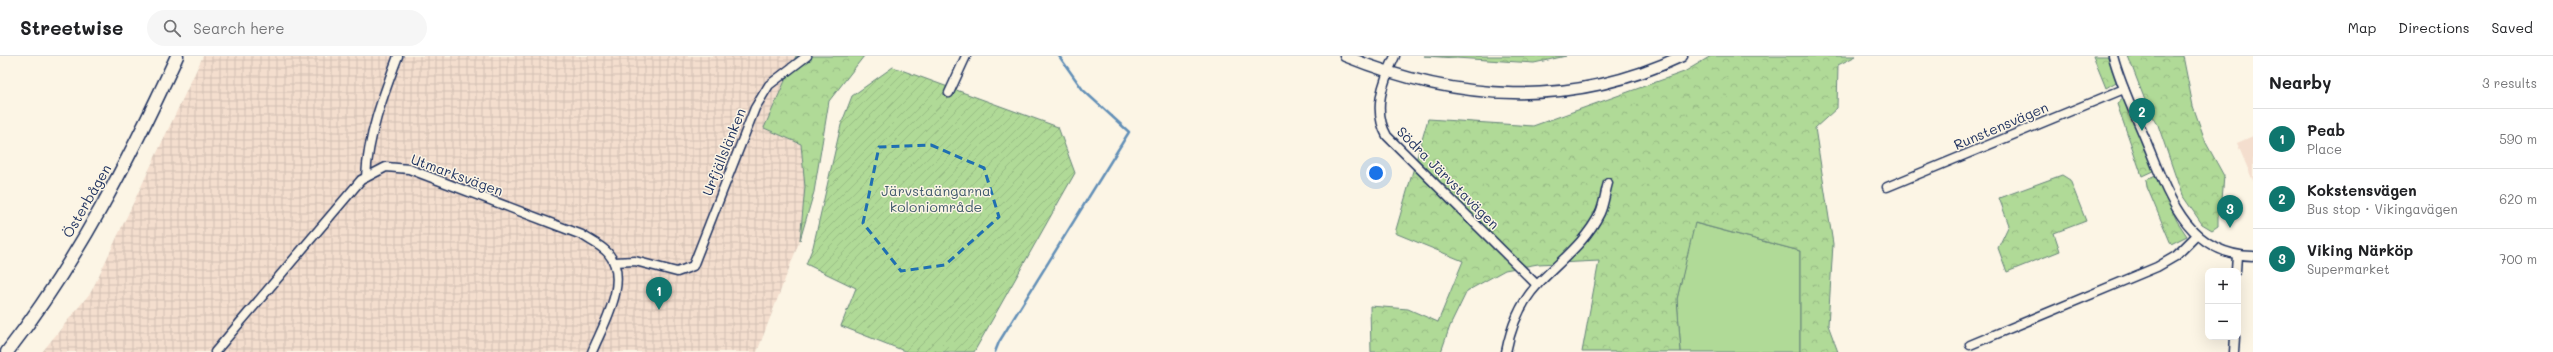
<!DOCTYPE html>
<html lang="en">
<head>
<meta charset="utf-8">
<style>
  body { margin:0; font-family:Mali,sans-serif; background:#f6f6f6; color:#202124 }
  .controls { position:absolute; right:12px; bottom:12px; display:grid; overflow:hidden; border-radius:8px; box-shadow:0 4px 16px #0002 }
  .controls button { width:36px; height:36px; display:grid; place-items:center; padding:0; border:0; border-bottom:1px solid #e0e0e0; background:#fff; color:#202124; font:20px sans-serif }
  .you { position:absolute; left:1376px; top:117px; width:14px; height:14px; margin:-10px; border:3px solid #fff; border-radius:50%; background:#1a73e8; box-shadow:0 0 0 6px #1a73e833 }
  .badge { display:grid; place-items:center; width:26px; height:26px; border-radius:50%; background:#0f766e; color:#fff; font-size:13px; font-weight:700 }
  .pin { position:absolute; translate:-50% -33px; filter:drop-shadow(0 1px 2px #0008) }
  .pin::after { content:''; position:absolute; top:21px; width:14px; height:12px; background:inherit; clip-path:polygon(0 0,100% 0,50% 100%) }
  .list { margin:0; padding:0; list-style:none }
  h2 { display:flex; justify-content:space-between; align-items:center; height:52px; margin:0; padding:0 16px; font-size:17px }
  h2 small { font-size:13px; font-weight:400; color:#757577 }
  .list li { display:grid; grid-template-columns:26px 1fr auto; gap:12px; align-items:center; box-sizing:border-box; height:60px; padding:0 16px; border-top:1px solid #e0e0e0 }
  .list b { display:block; font-size:15px; white-space:nowrap }
  .list p { margin:0; font-size:13px; white-space:nowrap; color:#757577 }
  .list em { font-size:13px; font-style:normal; color:#757577 }
  .icon { flex:none; width:22px; height:22px; fill:none; stroke:currentColor; stroke-width:2; stroke-linecap:round; stroke-linejoin:round }
  .map { position:relative; flex:none; width:2253px; height:296px; overflow:hidden }
  header { display:flex; align-items:center; gap:24px; box-sizing:border-box; height:56px; padding:0 20px; background:#fff; border-bottom:1px solid #e0e0e0 }
  header strong { font-size:19px }
  nav { display:flex; gap:22px; margin-inline-start:auto; font-size:14px }
  .search { width:280px; height:36px; background:#f6f6f6; display:flex; align-items:center; gap:10px; box-sizing:border-box; padding:0 14px; border-radius:22px; color:#757577; font-size:15px }
  main { display:flex }
  aside { flex:1; background:#fff }
  .map>svg:first-child { display:block }
</style>
</head>
<body>
<header>
<strong>Streetwise</strong>
<div class="search"><svg class="icon" aria-label="search" viewBox="0 0 24 24"><circle cx="10" cy="10" r="6"/><path d="M15 15l6 6"/></svg>Search here</div>
<nav><a>Map</a><a>Directions</a><a>Saved</a></nav>
</header>
<main>
<div class="map">
<svg width="2253" height="296" viewBox="0 0 2253 296">
  <defs>
    <pattern id="industrial-grid" width="8" height="8" patternUnits="userSpaceOnUse"><rect width="8" height="8" fill="#f4dece"/><path d="M0 4h8M4 0v8" fill="none" stroke="#d1bfb3"/></pattern>
    <pattern id="forest-crowns" width="20" height="18" patternUnits="userSpaceOnUse"><rect width="20" height="18" fill="#b0da97"/><path d="M2 6a3 3 0 1 1 6 0M12 15a3 3 0 1 1 6 0" fill="none" stroke="#97bb85"/></pattern>
    <pattern id="garden-furrows" width="10" height="10" patternUnits="userSpaceOnUse"><rect width="10" height="10" fill="#b0da97"/><path d="M-1 1l2-2M0 10L10 0M9 11l2-2" fill="none" stroke="#97bb85"/></pattern>
  </defs>
  <rect width="100%" height="100%" fill="#fcf5e5"/>
  <filter id="ink" filterUnits="userSpaceOnUse"><feTurbulence type="fractalNoise" baseFrequency=".025" numOctaves="2"/><feDisplacementMap in="SourceGraphic" scale="8" xChannelSelector="R" yChannelSelector="G"/><feConvolveMatrix kernelMatrix="1 2 1 2 8 2 1 2 1" color-interpolation-filters="sRGB"/></filter>
  <g filter="url(#ink)">
    <!-- built -->
    <path fill="#f4dece" d="M 2253,80 L 2253,125 L 2237,87 Z"/>
    <!-- industrial -->
    <path fill="url(#industrial-grid)" d="M 203,0 L 796,0 L 764,72 L 801,88 L 805,131 L 800,184 L 757,296 L 42,296 L 91,236 Z"/>
    <!-- grass -->
    <path fill="#b0da97" stroke="#66847a" d="M 1694,167 L 1800,195 L 1800,296 L 1681,296 L 1677,243 Z"/>
    <!-- forest -->
    <g fill="url(#forest-crowns)" stroke="#66847a">
      <path d="M 796,0 L 864,0 L 829,45 L 814,136 L 800,184 L 805,131 L 801,88 L 764,72 Z"/>
      <path d="M 1424,0 L 1566,0 L 1534,7 Z"/>
      <path d="M 1711,0 L 1856,0 L 1838,9 L 1837,52 L 1815,72 L 1833,188 L 1828,269 L 1838,296 L 1800,296 L 1800,195 L 1695,167 L 1677,243 L 1681,296 L 1582,296 L 1599,205 L 1538,208 L 1505,214 L 1467,235 L 1450,270 L 1441,296 L 1371,296 L 1370,250 L 1408,253 L 1438,266 L 1463,205 L 1395,177 L 1428,63 L 1533,70 L 1684,16 Z"/>
      <path d="M 2093,0 L 2111,0 L 2118,25 L 2106,32 Z"/>
      <path d="M 2128,0 L 2183,0 L 2193,50 L 2206,87 L 2224,120 L 2222,144 L 2218,153 L 2218,170 L 2212,174 L 2202,168 L 2182,139 L 2158,69 L 2148,52 Z"/>
      <path d="M 2125,41 L 2155,114 L 2142,120 L 2117,48 Z"/>
      <path d="M 2062,119 L 2070,124 L 2086,165 L 2054,177 L 2060,195 L 2007,216 L 1998,192 L 2009,169 L 1999,142 Z"/>
      <path d="M 2156,120 L 2177,165 L 2187,180 L 2171,188 L 2147,131 L 2146,124 Z"/>
    </g>
    <!-- garden -->
    <path fill="url(#garden-furrows)" stroke="#66847a" d="M 893,11 L 1058,71 L 1075,117 L 974,296 L 907,296 L 841,270 L 856,232 L 806,208 L 813,191 L 841,69 L 852,40 Z"/>
    <g fill="none" stroke-linecap="round" stroke-linejoin="round">
      <!-- stream -->
      <path stroke="#628fb7" stroke-width="2.5" d="M 995,296 L 999,286 L 1129,76 L 1083,34 L 1059,0"/>
      <defs>
        <g id="minor">
          <path d="M 1395,0 C 1383,26 1372,54 1387,80 L 1537,229"/>
          <path d="M 2113,0 C 2120,27 2133,54 2144,80 C 2166,132 2184,199 2253,200"/>
          <path d="M 949,37 L 966,0"/>
          <path d="M 366,121 C 368,79 383,40 398,0"/>
          <path d="M 1887,131 L 2124,33"/>
          <path d="M 614,206 L 635,205 L 677,216 L 693,210 L 755,52 L 769,29 L 807,0"/>
          <path d="M 2236,215 L 2237,199"/>
          <path d="M 1970,289 L 2157,211 L 2176,200 L 2197,179"/>
          <path d="M 215,296 L 361,124 L 386,111 L 409,113 L 582,179 C 591,185 601,189 608,197 C 631,224 603,269 592,296"/>
          <path d="M 1506,296 C 1511,271 1520,247 1538,228 C 1560,205 1586,186 1600,157 C 1604,148 1605,137 1608,127"/>
          <path d="M 2234,296 L 2235,281"/>
        </g>
        <path id="tertiary" d="M 1345,0 C 1458,46 1570,53 1682,0"/>
        <path id="secondary" d="M 7,296 C 77,206 129,104 177,0"/>
      </defs>
      <!-- minor casing -->
      <use href="#minor" stroke="#1b2f5e" stroke-width="11"/>
      <!-- tertiary casing -->
      <use href="#tertiary" stroke="#1b2f5e" stroke-width="13"/>
      <!-- secondary casing -->
      <use href="#secondary" stroke="#1b2f5e" stroke-width="15"/>
      <!-- minor -->
      <use href="#minor" stroke="#fcf5e5" stroke-width="8"/>
      <!-- tertiary -->
      <use href="#tertiary" stroke="#fcf5e5" stroke-width="10"/>
      <!-- secondary -->
      <use href="#secondary" stroke="#fcf5e5" stroke-width="12"/>
    </g>
  </g>
  <!-- marked area -->
  <path fill="none" stroke="#1f6fb2" stroke-width="3" stroke-dasharray="8 5" stroke-linejoin="round" d="M 931,89 L 984,112 L 999,161 L 945,209 L 901,215 L 863,167 L 879,91 Z"/>
  <g text-anchor="middle" stroke-width="3" stroke-linejoin="round" paint-order="stroke">
    <!-- street labels -->
    <g font-size="14" fill="#1b2f5e" stroke="#fcf5e5">
      <text transform="translate(2001 70) rotate(-23)" y="5">Runstensvägen</text>
      <text transform="translate(724 96) rotate(-68)" y="5">Urfjällslänken</text>
      <text transform="translate(457 119) rotate(20)" y="5">Utmarksvägen</text>
      <text transform="translate(1448 122) rotate(45)" y="5">Södra Järvstavägen</text>
      <text transform="translate(87 145) rotate(-60)" y="5">Österbågen</text>
    </g>
    <!-- park labels -->
    <g font-size="14" fill="#405a6c" stroke="#fcf5e5">
      <text x="936" y="140">Järvstaängarna<tspan x="936" dy="16">koloniområde</tspan></text>
    </g>
  </g>
</svg>
<div class="controls">
<button>+</button>
<button>−</button>
</div>
<div class="you"></div>
<div class="pin badge" style="left:659px;top:254px">1</div>
<div class="pin badge" style="left:2142px;top:75px">2</div>
<div class="pin badge" style="left:2230px;top:172px">3</div>
</div>
<aside>
<h2>Nearby<small>3 results</small></h2>
<ul class="list">
<li><span class="badge">1</span><div><b>Peab</b><p>Place</p></div><em>590 m</em></li>
<li><span class="badge">2</span><div><b>Kokstensvägen</b><p>Bus stop · Vikingavägen</p></div><em>620 m</em></li>
<li><span class="badge">3</span><div><b>Viking Närköp</b><p>Supermarket</p></div><em>700 m</em></li>
</ul>
</aside>
</main>
</body>
</html>
